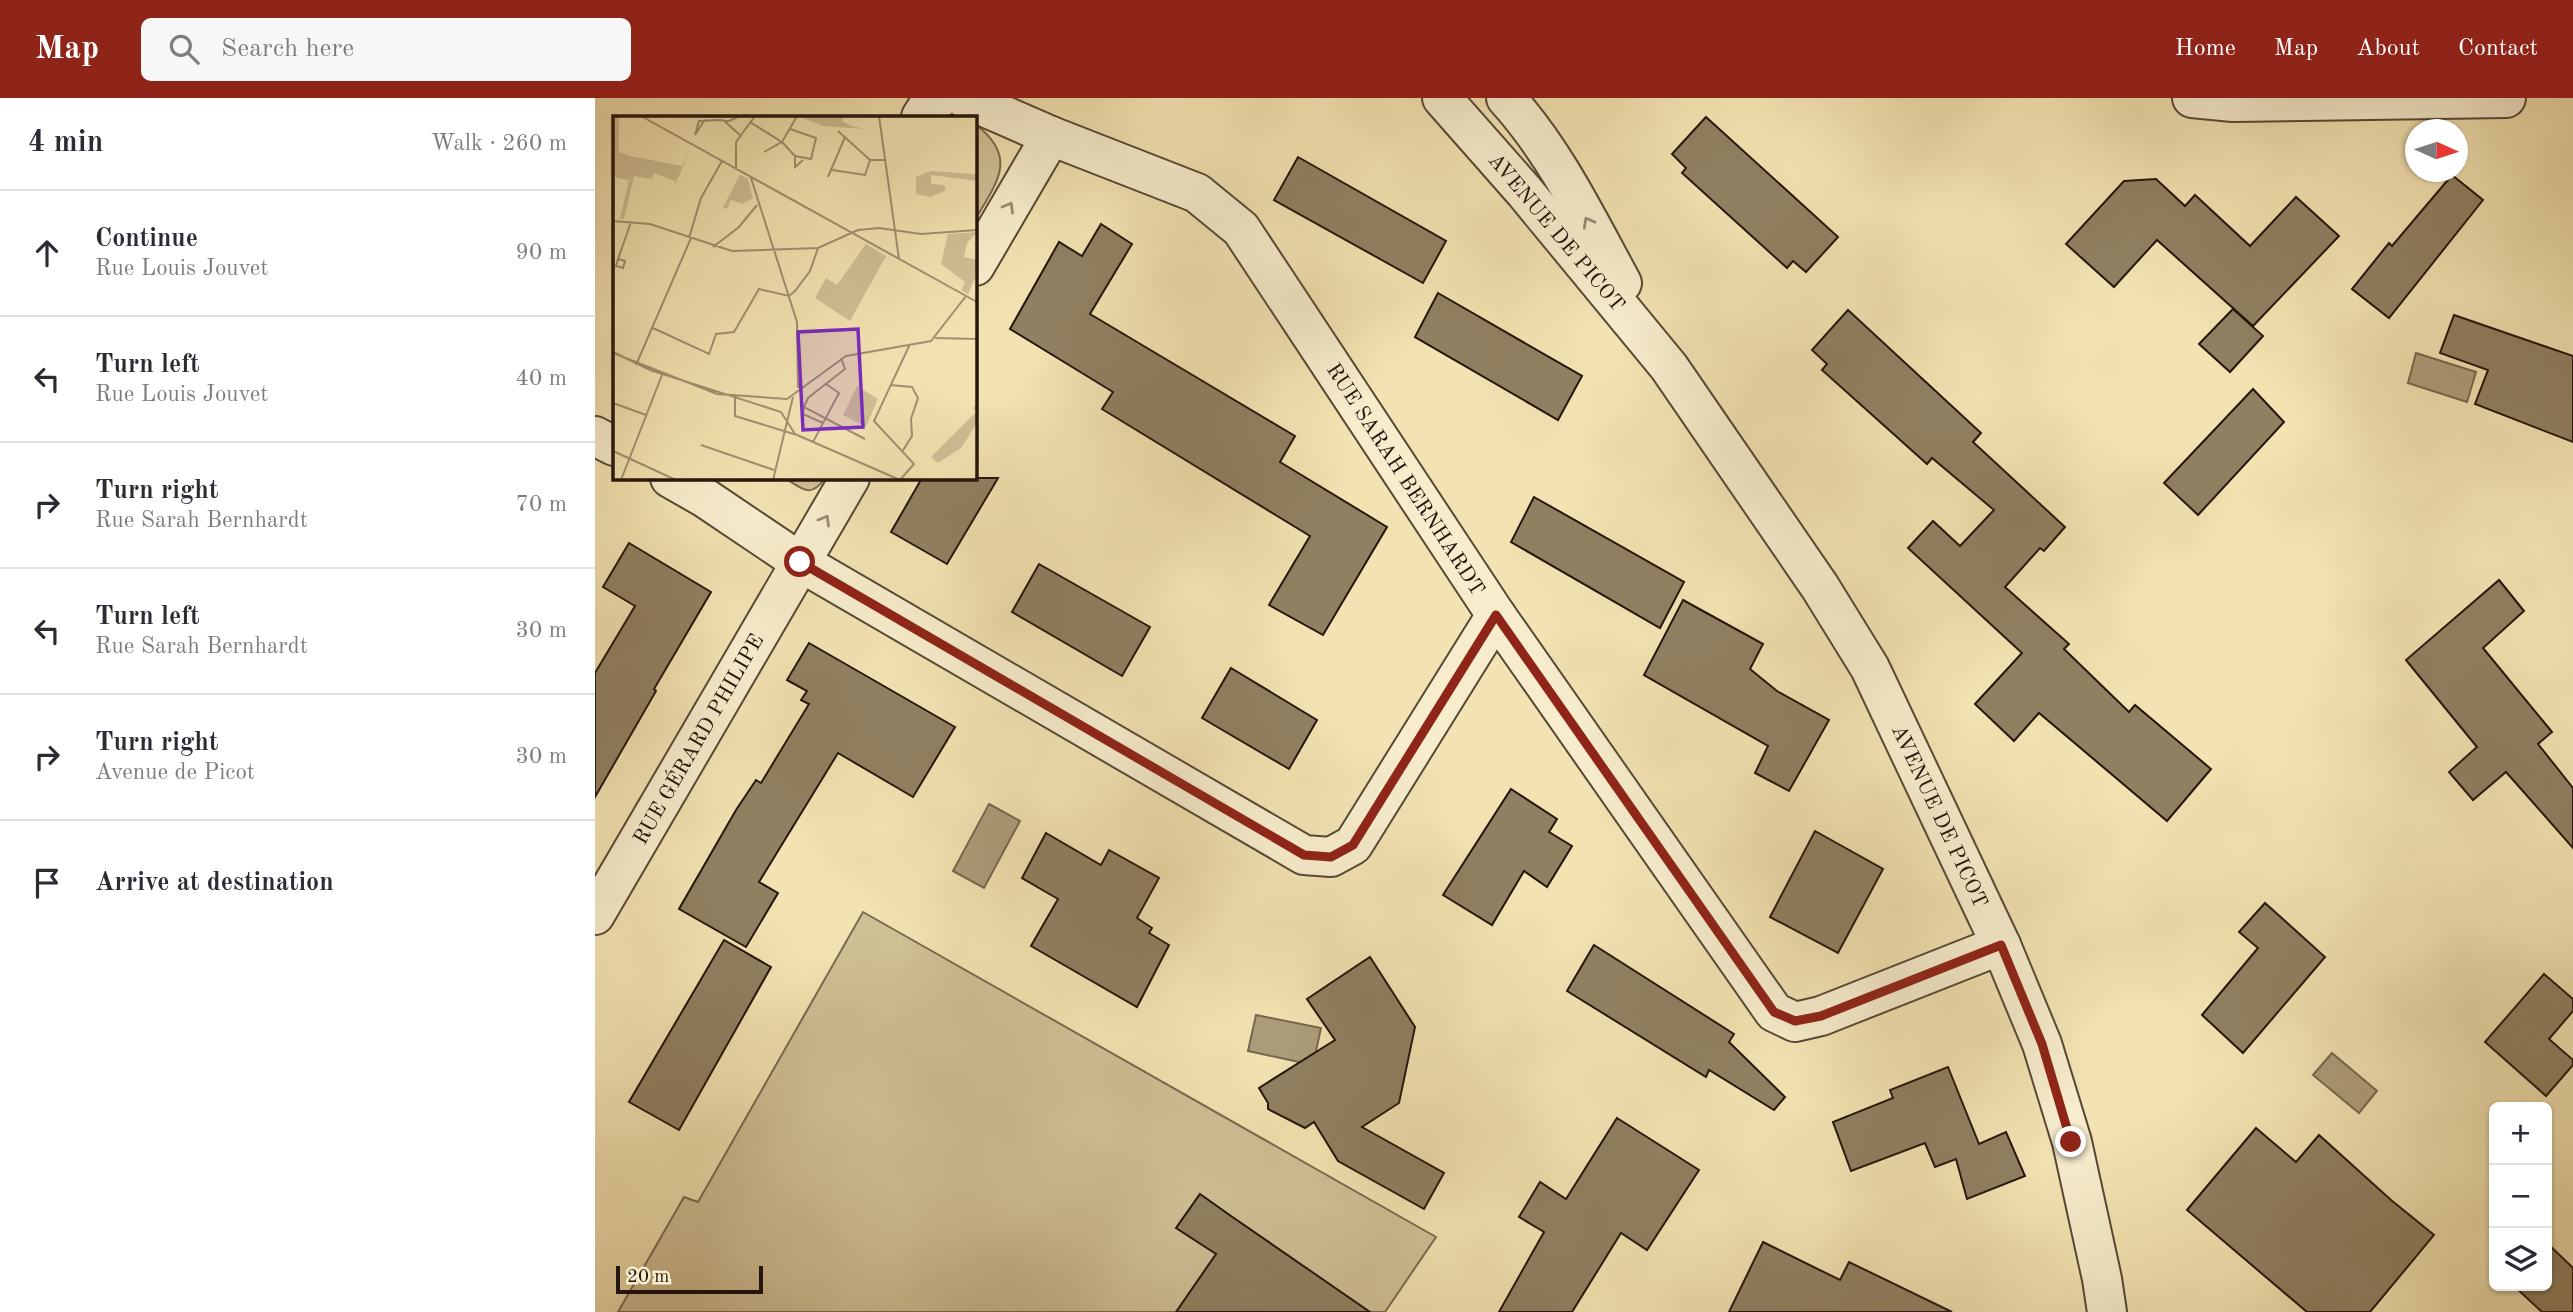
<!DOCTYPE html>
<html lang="en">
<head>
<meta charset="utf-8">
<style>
  body { margin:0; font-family:"Old Standard TT",serif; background:#f7f7f7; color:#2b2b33 }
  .controls { position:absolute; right:21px; bottom:21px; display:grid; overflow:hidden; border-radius:10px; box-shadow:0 2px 5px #0004 }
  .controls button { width:63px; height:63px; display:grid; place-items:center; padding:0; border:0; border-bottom:2px solid #e1e1e2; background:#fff; color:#2b2b33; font:35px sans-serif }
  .compass { position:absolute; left:1810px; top:21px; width:63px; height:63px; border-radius:50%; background:#fff; box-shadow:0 2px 5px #0004; rotate:93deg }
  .scale { position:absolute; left:21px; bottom:18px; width:147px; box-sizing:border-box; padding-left:7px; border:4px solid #25150c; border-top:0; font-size:19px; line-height:24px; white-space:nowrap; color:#25150c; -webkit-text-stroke:5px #f7edcd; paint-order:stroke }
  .stop { position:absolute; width:21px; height:21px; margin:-16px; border:5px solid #8f2418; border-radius:50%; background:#fff }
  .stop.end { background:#8f2418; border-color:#fff; box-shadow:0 2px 7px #0008 }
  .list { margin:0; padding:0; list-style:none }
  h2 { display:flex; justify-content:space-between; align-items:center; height:91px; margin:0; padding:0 28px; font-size:30px }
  h2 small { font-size:23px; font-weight:400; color:#7c7c81 }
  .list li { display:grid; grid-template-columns:46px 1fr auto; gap:21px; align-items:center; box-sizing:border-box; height:126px; padding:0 28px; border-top:2px solid #e1e1e2 }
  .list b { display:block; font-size:26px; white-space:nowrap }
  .list p { margin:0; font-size:23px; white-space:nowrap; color:#7c7c81 }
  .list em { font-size:23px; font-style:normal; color:#7c7c81 }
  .icon { flex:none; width:38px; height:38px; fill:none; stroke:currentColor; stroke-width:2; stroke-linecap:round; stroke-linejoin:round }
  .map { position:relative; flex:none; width:1978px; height:1214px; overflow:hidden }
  header { display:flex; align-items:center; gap:42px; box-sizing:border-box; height:98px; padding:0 35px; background:#8f2418; color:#fff }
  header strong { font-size:33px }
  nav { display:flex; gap:38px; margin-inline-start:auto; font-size:24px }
  .search { width:490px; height:63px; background:#f7f7f7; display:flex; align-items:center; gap:18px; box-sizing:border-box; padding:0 24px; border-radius:10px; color:#7c7c81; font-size:26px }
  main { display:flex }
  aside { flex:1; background:#fff }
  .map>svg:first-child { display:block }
</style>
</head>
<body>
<header>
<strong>Map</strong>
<div class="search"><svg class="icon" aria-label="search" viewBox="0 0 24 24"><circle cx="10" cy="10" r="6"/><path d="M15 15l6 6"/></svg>Search here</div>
<nav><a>Home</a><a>Map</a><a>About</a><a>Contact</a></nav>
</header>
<main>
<aside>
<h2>4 min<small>Walk · 260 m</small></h2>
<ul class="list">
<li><svg class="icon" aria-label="ahead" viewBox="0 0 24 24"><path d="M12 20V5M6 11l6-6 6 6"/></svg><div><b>Continue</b><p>Rue Louis Jouvet</p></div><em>90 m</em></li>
<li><svg class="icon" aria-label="left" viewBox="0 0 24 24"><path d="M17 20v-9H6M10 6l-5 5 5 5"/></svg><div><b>Turn left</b><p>Rue Louis Jouvet</p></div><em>40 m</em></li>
<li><svg class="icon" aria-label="right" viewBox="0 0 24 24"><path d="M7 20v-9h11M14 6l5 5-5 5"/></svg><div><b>Turn right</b><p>Rue Sarah Bernhardt</p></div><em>70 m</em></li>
<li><svg class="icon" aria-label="left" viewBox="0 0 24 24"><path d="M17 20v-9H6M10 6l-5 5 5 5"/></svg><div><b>Turn left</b><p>Rue Sarah Bernhardt</p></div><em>30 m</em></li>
<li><svg class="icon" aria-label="right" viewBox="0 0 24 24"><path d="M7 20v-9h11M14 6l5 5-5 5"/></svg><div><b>Turn right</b><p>Avenue de Picot</p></div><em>30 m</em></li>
<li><svg class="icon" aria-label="arrive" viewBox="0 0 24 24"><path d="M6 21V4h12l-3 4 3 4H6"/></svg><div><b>Arrive at destination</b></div></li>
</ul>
</aside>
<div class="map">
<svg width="1978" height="1214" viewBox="0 0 1978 1214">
  <rect width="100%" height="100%" fill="#f3e3b2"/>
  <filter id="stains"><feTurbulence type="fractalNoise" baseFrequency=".00286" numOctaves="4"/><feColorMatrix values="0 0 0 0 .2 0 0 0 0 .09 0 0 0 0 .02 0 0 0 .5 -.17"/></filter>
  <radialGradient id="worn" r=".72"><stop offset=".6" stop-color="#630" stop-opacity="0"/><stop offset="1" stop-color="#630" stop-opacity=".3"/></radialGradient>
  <!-- green -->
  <g fill="#d0c096" stroke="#7a6a51" stroke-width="2">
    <path d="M 380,26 C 424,59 402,84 380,122 Z"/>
    <path d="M 190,380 L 230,380 C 216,401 207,391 190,380 Z"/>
    <path d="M 268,814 L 841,1139 L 790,1214 L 23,1214 L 89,1099 L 103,1104 Z"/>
  </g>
  <!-- water -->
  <g fill="#ad9d7a" stroke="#77674e" stroke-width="2">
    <path d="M 1821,255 L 1881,274 L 1872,304 L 1813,285 Z"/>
    <path d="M 394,706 L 425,723 L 389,790 L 358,773 Z"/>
    <path d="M 661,917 L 726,930 L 718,967 L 653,953 Z"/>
    <path d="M 1737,955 L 1782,993 L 1764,1015 L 1718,977 Z"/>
  </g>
  <!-- building -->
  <g fill="#908062" stroke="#25150c" stroke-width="2">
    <path d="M 1111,19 L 1243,139 L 1211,174 L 1198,163 L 1192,170 L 1087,75 L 1091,70 L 1077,56 Z"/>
    <path d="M 703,59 L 851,143 L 828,185 L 679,102 Z"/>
    <path d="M 1857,77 L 1888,102 L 1794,220 L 1757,191 L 1794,145 L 1797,148 Z"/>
    <path d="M 1561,81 L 1590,108 L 1600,97 L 1655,148 L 1701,99 L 1744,138 L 1658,228 L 1562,142 L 1519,189 L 1471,146 L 1529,83 Z"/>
    <path d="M 506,126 L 537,146 L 495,216 L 700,338 L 685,364 L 792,429 L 728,537 L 674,507 L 715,438 L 507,311 L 518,294 L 415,231 L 464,144 L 487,158 Z"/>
    <path d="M 843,195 L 987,278 L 963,322 L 820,239 Z"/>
    <path d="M 1638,211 L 1668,238 L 1635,274 L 1604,246 Z"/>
    <path d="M 1253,212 L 1386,335 L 1378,344 L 1470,429 L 1449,453 L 1445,450 L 1410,489 L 1474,546 L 1469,551 L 1534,614 L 1540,607 L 1616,671 L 1572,723 L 1444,615 L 1419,643 L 1380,606 L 1427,555 L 1313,450 L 1338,423 L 1365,448 L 1399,412 L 1337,360 L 1332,366 L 1227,272 L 1232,266 L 1217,252 Z"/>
    <path d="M 1859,217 L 1978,258 L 1978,344 L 1880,306 L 1893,272 L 1845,255 Z"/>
    <path d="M 1658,291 L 1689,324 L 1603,417 L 1569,385 Z"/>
    <path d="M 327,380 L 403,380 L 352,466 L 296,434 Z"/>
    <path d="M 939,399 L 1089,484 L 1065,530 L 916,444 Z"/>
    <path d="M 34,445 L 116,494 L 59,591 L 61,593 L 0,699 L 0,575 L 40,508 L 8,489 Z"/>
    <path d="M 444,466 L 555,529 L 527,578 L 417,514 Z"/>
    <path d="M 1904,482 L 1929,513 L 1888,550 L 1957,634 L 1943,646 L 1978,690 L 1978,750 L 1911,674 L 1878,702 L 1854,674 L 1882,649 L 1811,562 Z"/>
    <path d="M 1088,502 L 1168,546 L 1155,571 L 1182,593 L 1234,622 L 1194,693 L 1160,675 L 1173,648 L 1049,577 Z"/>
    <path d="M 214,545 L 360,629 L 318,699 L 243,655 L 164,784 L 183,795 L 151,849 L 84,811 L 141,712 L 161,682 L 166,685 L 214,606 L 206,602 L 212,593 L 192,582 Z"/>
    <path d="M 636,570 L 722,622 L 694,671 L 607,620 Z"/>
    <path d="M 916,691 L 962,721 L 954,734 L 977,748 L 952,789 L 929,773 L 897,827 L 848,797 Z"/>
    <path d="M 1220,733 L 1288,771 L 1243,855 L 1175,819 Z"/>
    <path d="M 451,735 L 506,767 L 514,752 L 564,780 L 542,820 L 557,830 L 554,835 L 574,847 L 542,909 L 436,848 L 463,801 L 427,780 Z"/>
    <path d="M 1670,805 L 1730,859 L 1648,955 L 1607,917 L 1663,850 L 1644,834 Z"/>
    <path d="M 129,842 L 176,869 L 84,1032 L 34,1004 Z"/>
    <path d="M 999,847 L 1139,936 L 1134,944 L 1190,999 L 1179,1012 L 1114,972 L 1111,979 L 972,893 Z"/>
    <path d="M 775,859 L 820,929 L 804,1005 L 767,1029 L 849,1075 L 829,1111 L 743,1063 L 719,1024 L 710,1030 L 673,1011 L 673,1005 L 664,990 L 740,942 L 712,901 Z"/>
    <path d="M 1949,876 L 1978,901 L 1978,913 L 1954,941 L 1978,962 L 1978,967 L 1951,998 L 1890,944 Z"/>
    <path d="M 1353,969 L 1384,1046 L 1411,1034 L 1430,1078 L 1372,1101 L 1361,1061 L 1340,1069 L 1330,1045 L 1256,1073 L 1238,1024 L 1298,1000 L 1295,992 Z"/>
    <path d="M 1022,1020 L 1104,1072 L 1052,1152 L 1026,1135 L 977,1214 L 904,1214 L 949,1134 L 924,1119 L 945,1084 L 971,1101 Z"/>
    <path d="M 1661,1030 L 1701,1064 L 1724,1037 L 1796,1102 L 1839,1137 L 1775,1214 L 1712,1214 L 1592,1112 Z"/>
    <path d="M 605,1096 L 636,1118 L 775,1214 L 581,1214 L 621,1156 L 581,1130 Z"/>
    <path d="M 1168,1144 L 1245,1182 L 1254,1164 L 1357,1214 L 1134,1214 Z"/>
    <path d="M 1952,1145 L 1978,1170 L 1978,1214 L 1947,1214 L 1919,1188 L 1952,1188 Z"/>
  </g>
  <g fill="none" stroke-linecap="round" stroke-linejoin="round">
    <defs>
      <g id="minor">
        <path d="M 369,0 L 456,38 L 380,168"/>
        <path d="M 1597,0 L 1638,4 L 1911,0"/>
        <path d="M 326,19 L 333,8 L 345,0"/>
        <path d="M 456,38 L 602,95 L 646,131 L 901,517 L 1179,914 L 1200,924 L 1226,918 L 1406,847"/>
        <path d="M 0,338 L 19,348"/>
        <path d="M 75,380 L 110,400 L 205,464 L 709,757 L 736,759 L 758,747 L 901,517"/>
        <path d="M 0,817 L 255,380"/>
      </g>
      <g id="tertiary">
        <path d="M 847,0 L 929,93 L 1074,269 L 1225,489 L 1275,570 L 1406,847 L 1447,946 L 1477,1044 L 1507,1181 L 1512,1214"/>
        <path d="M 911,0 C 960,54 992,121 1027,185"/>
      </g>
    </defs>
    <!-- minor casing -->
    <use href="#minor" stroke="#584836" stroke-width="42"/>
    <!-- tertiary casing -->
    <use href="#tertiary" stroke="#584836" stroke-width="42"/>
    <!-- minor -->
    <use href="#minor" stroke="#f7edcd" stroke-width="38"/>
    <!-- tertiary -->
    <use href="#tertiary" stroke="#f7edcd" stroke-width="38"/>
  </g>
  <!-- one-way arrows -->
  <defs><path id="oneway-chevron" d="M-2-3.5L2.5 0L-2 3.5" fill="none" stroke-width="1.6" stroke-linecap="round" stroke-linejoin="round" transform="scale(1.75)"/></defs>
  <g stroke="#988c76">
    <use href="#oneway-chevron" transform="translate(414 109) rotate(-60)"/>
    <use href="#oneway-chevron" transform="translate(993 124) rotate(-119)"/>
    <use href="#oneway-chevron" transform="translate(230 422) rotate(-60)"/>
  </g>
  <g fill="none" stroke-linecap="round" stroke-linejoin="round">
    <!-- route -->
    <path stroke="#8f2418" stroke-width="9" d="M 205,464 L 709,757 L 736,759 L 758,747 L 901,517 L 1179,914 L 1200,923 L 1226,918 L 1406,847 L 1447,946 L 1476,1044"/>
  </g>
  <g text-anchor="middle" stroke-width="5" stroke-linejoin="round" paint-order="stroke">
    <!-- street labels -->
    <g font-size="21" fill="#25150c" stroke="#f7edcd">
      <text transform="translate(962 134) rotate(50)" y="7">AVENUE DE PICOT</text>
      <text transform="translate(811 381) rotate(57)" y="7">RUE SARAH BERNHARDT</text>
      <text transform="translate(103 641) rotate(-60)" y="7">RUE GÉRARD PHILIPE</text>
      <text transform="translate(1345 718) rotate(65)" y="7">AVENUE DE PICOT</text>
    </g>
  </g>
  <!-- overview -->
  <g transform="translate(18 18)">
    <rect width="364" height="364" fill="#f3e3b2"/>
    <path d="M 0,0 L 6,0 L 6,36 L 17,40 L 69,50 L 78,32 L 61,71 L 62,65 L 41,57 L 39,63 L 21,60 L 11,103 L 7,103 L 16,64 L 0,61 ZM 185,0 L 231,0 L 229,5 L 238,10 L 253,13 L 210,10 ZM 317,55 L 364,58 L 364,65 L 318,59 L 318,68 L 331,69 L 333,74 L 318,81 L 303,78 L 303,61 ZM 127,59 L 135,63 L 140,82 L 129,88 L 118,84 L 114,93 L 110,91 ZM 364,116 L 354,127 L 351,141 L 364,144 L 364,158 L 355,178 L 348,174 L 352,166 L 328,148 L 335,118 ZM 253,128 L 273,140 L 237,205 L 202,182 L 213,162 L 224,169 ZM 244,270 L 265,283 L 253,311 L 230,299 ZM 364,288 L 364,307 L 348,332 L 325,347 L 318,341 L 363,296 L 360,292 Z" fill="#d0c096"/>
    <path fill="none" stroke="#a19170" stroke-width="2" d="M 28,0 L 364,186M 266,0 L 286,143M 110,4 L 127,19M 91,5 L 82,19 L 86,5 L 105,4 L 116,5 L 127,0M 137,6 L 169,26 L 184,0M 225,15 L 257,44 L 273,44M 151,36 L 169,26 L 182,40 L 198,43 L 203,22 L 177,13M 182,40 L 182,51 L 190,44M 123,54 L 123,26 L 142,0M 219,54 L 252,59 L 257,44M 215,61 L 232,21M 138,62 L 184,206 L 185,272M 0,105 L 37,108 L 119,135 L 205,132 L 245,114 L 266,112 L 308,118 L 364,114M 76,122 L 88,82 L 109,45M 100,131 L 126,111 L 144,89M 5,143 L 12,145 L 10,152 L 3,150 L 5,143 L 18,106M 40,212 L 96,238 L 103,218 L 121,216 L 146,173 L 176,180 L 182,175 L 197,155 L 205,132M 322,222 L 364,223M 0,236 L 37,254 L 168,296 L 182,318 L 287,364M 0,237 L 104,278 L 174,283 L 233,240 L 318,225 L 353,180M 23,249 L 78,122M 277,269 L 299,271 L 305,282 L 298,303 L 299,320 L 289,336M 122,279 L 122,300 L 184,319 L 287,364M 0,287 L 33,299M 191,291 L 195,282 L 232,253 L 228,242M 210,307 L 190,298 L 191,291 L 252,323M 200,326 L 226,277 L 213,268M 88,329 L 161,354M 0,335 L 63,364M 8,364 L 49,259M 160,364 L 180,281M 287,364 L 301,348 L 261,305 L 297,228"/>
    <path fill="#7b2cbf" fill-opacity="0.15" stroke="#7b2cbf" stroke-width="3.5" d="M 245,213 L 250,311 L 190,314 L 185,216 Z"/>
    <rect width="364" height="364" fill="none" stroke="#25150c" stroke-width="3.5"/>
  </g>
  <rect width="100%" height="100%" filter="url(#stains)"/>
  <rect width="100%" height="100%" fill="url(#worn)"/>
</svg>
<div class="controls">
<button>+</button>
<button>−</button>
<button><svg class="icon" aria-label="layers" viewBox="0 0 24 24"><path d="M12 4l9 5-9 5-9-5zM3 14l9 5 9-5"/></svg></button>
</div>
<svg class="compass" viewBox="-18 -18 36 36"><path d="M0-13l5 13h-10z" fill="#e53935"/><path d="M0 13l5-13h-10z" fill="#7c7c81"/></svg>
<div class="scale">20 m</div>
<div class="stop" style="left:205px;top:464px"></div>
<div class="stop end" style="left:1476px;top:1044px"></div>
</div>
</main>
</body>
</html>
